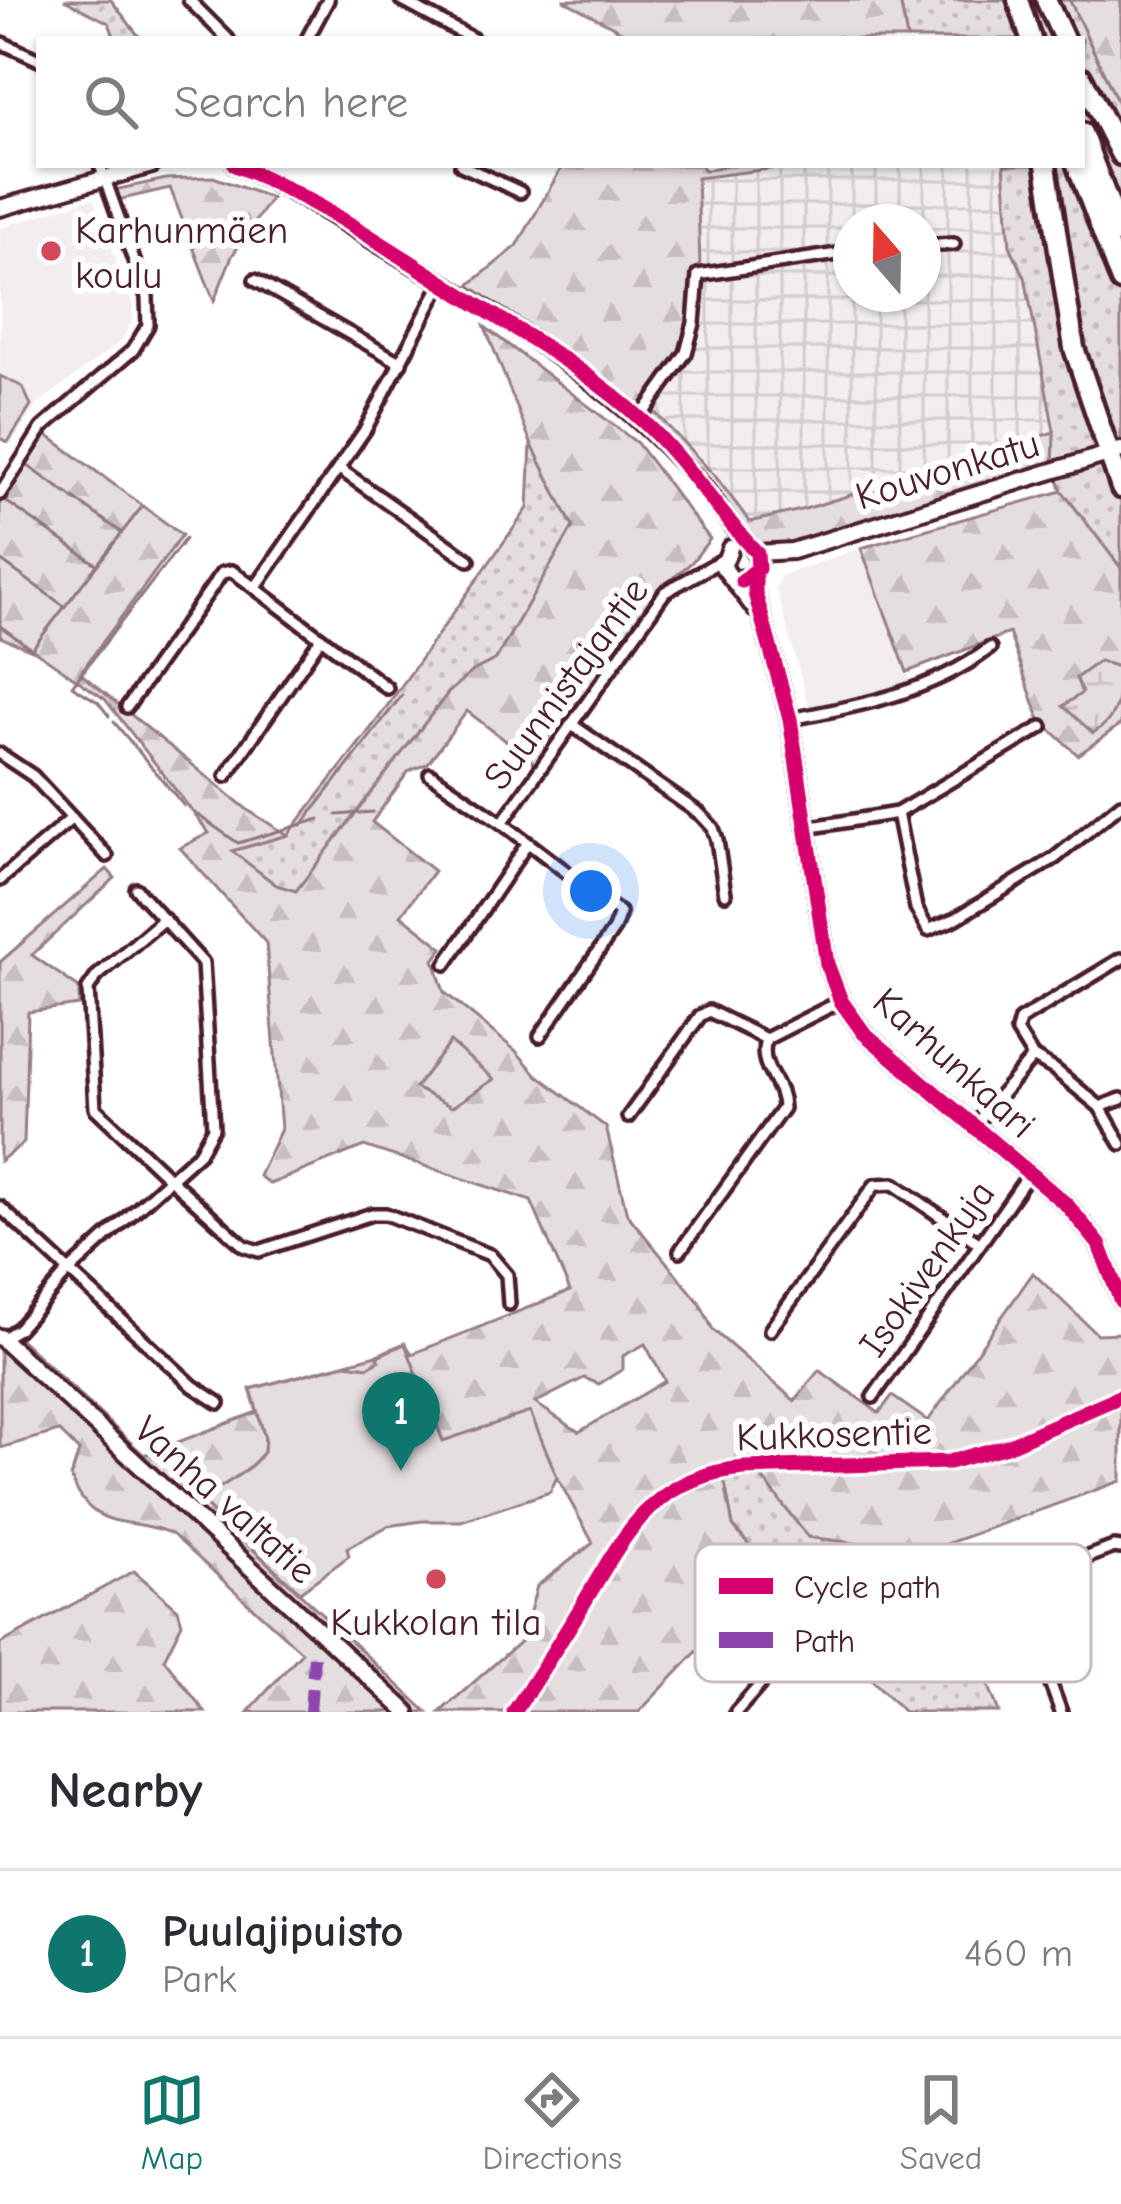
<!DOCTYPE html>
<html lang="en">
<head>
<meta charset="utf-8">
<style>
  body { margin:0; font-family:"Comic Neue",sans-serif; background:#f2f2f3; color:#2b2b33 }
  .compass { position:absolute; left:833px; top:204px; width:108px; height:108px; border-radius:50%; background:#fff; box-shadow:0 3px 9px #0004; rotate:340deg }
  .you { position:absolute; left:591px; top:891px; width:42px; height:42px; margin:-30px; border:9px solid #fff; border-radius:50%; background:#1a73e8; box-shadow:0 0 0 18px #1a73e833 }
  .badge { display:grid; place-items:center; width:78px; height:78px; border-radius:50%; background:#0f766e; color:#fff; font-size:39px; font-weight:700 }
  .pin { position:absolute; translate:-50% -99px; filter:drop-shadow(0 3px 6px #0008) }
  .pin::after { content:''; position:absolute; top:63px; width:42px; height:36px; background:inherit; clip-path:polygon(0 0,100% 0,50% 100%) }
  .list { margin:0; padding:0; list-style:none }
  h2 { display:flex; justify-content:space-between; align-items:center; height:156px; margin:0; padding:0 48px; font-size:51px }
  h2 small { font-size:39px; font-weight:400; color:#7c7c81 }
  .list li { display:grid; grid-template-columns:78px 1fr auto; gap:36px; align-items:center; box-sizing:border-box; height:168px; padding:0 48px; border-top:3px solid #e1e1e2 }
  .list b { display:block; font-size:45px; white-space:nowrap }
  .list p { margin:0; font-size:39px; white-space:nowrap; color:#7c7c81 }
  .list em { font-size:39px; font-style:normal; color:#7c7c81 }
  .icon { flex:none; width:66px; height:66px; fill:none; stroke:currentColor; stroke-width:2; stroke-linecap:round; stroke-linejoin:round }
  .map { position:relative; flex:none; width:1121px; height:1712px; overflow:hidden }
  .search { position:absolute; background:#fff; box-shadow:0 3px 9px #0004; left:36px; right:36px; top:36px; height:132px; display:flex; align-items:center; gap:30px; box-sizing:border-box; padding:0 42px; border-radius:0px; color:#7c7c81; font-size:45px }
  .sheet { height:324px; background:#fff }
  nav { display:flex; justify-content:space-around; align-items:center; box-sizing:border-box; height:168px; border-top:3px solid #e1e1e2; background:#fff; font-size:33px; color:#7c7c81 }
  nav a { display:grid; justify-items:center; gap:6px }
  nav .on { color:#0f766e }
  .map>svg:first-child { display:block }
</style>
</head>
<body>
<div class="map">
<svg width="1121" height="1712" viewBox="0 0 1121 1712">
  <defs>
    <pattern id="industrial-grid" width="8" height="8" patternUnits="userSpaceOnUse" patternTransform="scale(3)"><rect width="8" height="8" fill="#f2eeef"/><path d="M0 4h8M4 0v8" fill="none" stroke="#d1cccd"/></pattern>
    <pattern id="grass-dots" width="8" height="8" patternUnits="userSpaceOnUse" patternTransform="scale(3)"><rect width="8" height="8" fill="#e5dee0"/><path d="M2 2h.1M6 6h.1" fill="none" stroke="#c6bec0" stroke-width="1.8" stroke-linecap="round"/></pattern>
    <pattern id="forest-firs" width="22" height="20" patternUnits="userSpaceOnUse" patternTransform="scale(3)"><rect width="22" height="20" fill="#e5dee0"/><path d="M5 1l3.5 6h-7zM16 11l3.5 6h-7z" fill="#c6bec0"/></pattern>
    <pattern id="wetland-marsh" width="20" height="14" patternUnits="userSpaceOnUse" patternTransform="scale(3)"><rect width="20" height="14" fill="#e5dee0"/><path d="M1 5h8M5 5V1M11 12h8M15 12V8" fill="none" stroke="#c6bec0"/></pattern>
  </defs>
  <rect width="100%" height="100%" fill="#fff"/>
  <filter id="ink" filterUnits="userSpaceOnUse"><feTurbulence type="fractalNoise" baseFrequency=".00833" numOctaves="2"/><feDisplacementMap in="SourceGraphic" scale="24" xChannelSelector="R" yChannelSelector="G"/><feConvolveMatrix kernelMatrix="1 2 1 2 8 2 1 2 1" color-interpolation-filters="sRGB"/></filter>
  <g filter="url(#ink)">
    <!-- built -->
    <g fill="#f2eeef">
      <path d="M 93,198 L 132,303 L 133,319 L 122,340 L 37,405 L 10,445 L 0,440 L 0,228 Z"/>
      <path d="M 861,548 L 914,692 L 858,710 L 812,718 L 776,588 L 780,576 Z"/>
    </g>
    <!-- industrial -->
    <path fill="url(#industrial-grid)" fill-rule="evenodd" d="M 801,165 L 1004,165 L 1010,246 L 1025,277 L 1054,432 L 805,509 L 750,522 L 715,476 L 647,404 L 691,326 L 691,278 L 700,265 L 697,178 ZM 851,222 L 923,222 L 923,294 L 851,294 Z"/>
    <!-- grass -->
    <g fill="url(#grass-dots)" stroke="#987e86" stroke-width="3">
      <path d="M 64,0 L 111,0 L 141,39 L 115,39 L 109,23 Z"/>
      <path d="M 900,0 L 1070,0 L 1121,109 L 1121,568 L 1062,491 L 1053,464 L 1054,431 L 1025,277 L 1010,246 L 1004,165 L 1082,165 L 1082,39 L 907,39 Z"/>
      <path d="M 531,443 L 573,527 L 496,659 L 473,671 L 448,693 L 296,892 L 276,885 L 231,851 L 288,835 L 375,723 L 528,508 Z"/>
      <path d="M 757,1471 L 808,1537 L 892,1548 L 935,1548 L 999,1712 L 904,1712 L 769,1576 L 766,1566 L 733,1526 L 722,1472 Z"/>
    </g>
    <!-- forest -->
    <g fill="url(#forest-firs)" stroke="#987e86" stroke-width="3" fill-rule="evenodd">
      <path d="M 563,0 L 900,0 L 907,39 L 636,39 Z"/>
      <path d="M 1070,0 L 1121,0 L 1121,109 L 1070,1 Z"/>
      <path d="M 563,165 L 702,165 L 704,171 L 727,165 L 801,165 L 697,178 L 700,265 L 691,278 L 691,326 L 682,354 L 647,404 L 715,476 L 750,522 L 805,509 L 1054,432 L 1053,464 L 784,547 L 763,548 L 750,538 L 710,480 L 663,427 L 588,367 L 469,285 L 517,246 Z"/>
      <path d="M 213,177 L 271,198 L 232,256 L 214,301 L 170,188 L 118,200 L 114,190 L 166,179 Z"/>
      <path d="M 485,327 L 637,443 L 710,539 L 692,562 L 658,591 L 536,764 L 467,711 L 428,763 L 408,772 L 372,822 L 434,871 L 401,915 L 443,948 L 434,960 L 444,992 L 515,1050 L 537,1075 L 606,1127 L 627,1214 L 700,1303 L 713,1330 L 795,1401 L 819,1370 L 879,1413 L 892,1396 L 928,1421 L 1033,1273 L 1097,1334 L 1121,1333 L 1121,1481 L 935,1548 L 892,1548 L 808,1537 L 757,1471 L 723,1472 L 733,1526 L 766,1566 L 769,1576 L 639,1712 L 440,1712 L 522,1640 L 537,1586 L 593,1543 L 557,1477 L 530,1413 L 443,1441 L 405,1345 L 368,1367 L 345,1364 L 251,1389 L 265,1438 L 264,1452 C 246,1475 223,1483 201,1501 L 427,1712 L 248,1712 L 302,1652 L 172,1534 C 129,1514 93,1536 71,1477 L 79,1451 L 59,1431 L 0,1448 L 0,1348 L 19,1338 L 144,1455 L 257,1412 L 250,1389 L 377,1355 L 405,1343 L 412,1354 L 570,1291 L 531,1201 L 364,1146 L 270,1184 L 259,1176 L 281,1129 L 266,943 L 180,848 L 209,833 L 105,699 L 35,651 L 0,637 L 0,503 L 47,435 L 182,535 L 80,673 L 249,811 L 288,835 L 232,851 L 276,885 L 296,891 L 448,693 L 473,671 L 496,659 L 573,527 L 531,443 ZM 645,1344 L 665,1381 L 579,1432 L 535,1403 L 584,1378 L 599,1384 L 623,1369 L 623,1356 Z"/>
      <path d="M 1062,491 L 1121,568 L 1121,724 L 1078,755 L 1040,720 L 1009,633 L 907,672 L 861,548 Z"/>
      <path d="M 107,869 L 115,878 L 32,955 L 79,988 L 79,1005 L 28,1012 L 24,1143 L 0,1161 L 0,962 Z"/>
      <path d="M 134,1571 L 178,1609 L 182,1623 L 164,1659 L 205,1712 L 0,1712 L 0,1644 Z"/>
    </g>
    <!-- wetland -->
    <path fill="url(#wetland-marsh)" stroke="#987e86" stroke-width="3" d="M 1099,661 L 1118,667 C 1121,695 1119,718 1093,733 L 1063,706 L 1082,693 L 1076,678 Z"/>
    <!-- park -->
    <g fill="#e5dee0" stroke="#987e86" stroke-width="3">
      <path d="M 0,376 L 23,387 L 31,406 L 8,442 L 0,438 Z"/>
      <path d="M 450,1042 L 494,1079 L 452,1107 L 415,1088 Z"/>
      <path d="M 405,1344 L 443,1441 L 530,1412 L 557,1477 L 550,1492 L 461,1521 L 422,1521 L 388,1526 L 347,1548 L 349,1556 L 300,1592 L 201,1501 C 223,1483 246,1475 264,1452 L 265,1438 L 251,1389 L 345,1364 L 368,1367 L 379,1361 L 378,1356 Z"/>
    </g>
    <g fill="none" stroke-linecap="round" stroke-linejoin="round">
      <!-- stream -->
      <g stroke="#91787e" stroke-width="3">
        <path d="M 28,466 L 121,532"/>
        <path d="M 4,500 L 96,564"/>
        <path d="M 0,560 L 64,606"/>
        <path d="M 0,626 L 32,649 L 141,508"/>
        <path d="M 109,716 L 98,702 L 72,686 L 185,539"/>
        <path d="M 114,722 L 184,806"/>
        <path d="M 195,813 L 238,843 L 320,819"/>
        <path d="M 337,815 L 373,812"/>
        <path d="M 302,825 L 402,695"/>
      </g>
      <defs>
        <g id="street">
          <path d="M 189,0 L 228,39"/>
          <path d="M 401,0 L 473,39"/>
          <path d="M 307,39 L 328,0"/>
          <path d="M 0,42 L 39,60"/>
          <path d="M 461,165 L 520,192"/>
          <path d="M 923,246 L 954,244"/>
          <path d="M 255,280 L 401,363"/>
          <path d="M 640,418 L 686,353 L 694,323 L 698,275 L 851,252"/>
          <path d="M 341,470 L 469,560"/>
          <path d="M 0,494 L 42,428 L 133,350 L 148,325 L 147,297 L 100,165"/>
          <path d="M 387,688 L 255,588 L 365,430 L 442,282"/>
          <path d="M 127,707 L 222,573 L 232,571 L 255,588"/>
          <path d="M 790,719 C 860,706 932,692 990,648"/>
          <path d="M 571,724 L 700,814 L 713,828 L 717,840 L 725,894"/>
          <path d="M 0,754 L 33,776 L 107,856"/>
          <path d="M 430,774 L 502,823 L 665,592 L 722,560"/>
          <path d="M 226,776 L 321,638"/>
          <path d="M 897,813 L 916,908 L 928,930 L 955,919 L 1055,858 L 1121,804"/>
          <path d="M 502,823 L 620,913 L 614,929 L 540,1036"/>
          <path d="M 806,828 L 897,813 L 1042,727"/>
          <path d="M 0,880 L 72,818"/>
          <path d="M 136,889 L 203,963 L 213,1128 L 199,1153 L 170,1179 L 95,1108 L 88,989 L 97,976 L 164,919"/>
          <path d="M 446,964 L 527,844"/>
          <path d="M 1033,1057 L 1017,1031 L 1020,1020 L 1121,959"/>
          <path d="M 1100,1107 L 1121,1144"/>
          <path d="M 628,1117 L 700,1016 L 709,1011 L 766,1039 L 841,1001"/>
          <path d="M 973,1127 L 1033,1057 L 1054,1069 L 1100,1107 L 1121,1099"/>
          <path d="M 0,1207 L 193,1386 L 219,1403"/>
          <path d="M 680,1251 L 783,1108 C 783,1081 757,1069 766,1039"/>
          <path d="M 770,1330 L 875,1185 L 894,1184 L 980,1244"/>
          <path d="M 2,1339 L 18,1329 L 68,1272 L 170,1179 L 244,1246 L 259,1251 L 372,1214 L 386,1214 L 490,1255 L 507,1275 L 509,1304"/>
          <path d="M 873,1397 L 1029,1174"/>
          <path d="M 970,1602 L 1014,1585"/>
          <path d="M 736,1712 L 795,1645"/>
          <path d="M 1061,1712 L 1014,1585 L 1114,1547 L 1121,1548"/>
        </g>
        <g id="secondary">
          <path d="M 235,165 C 294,189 349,226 404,259 C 525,333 648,403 730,523 C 742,541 766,551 755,575 L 736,580"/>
          <path d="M 0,208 L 152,165"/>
          <path d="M 730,548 L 723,567 L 755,609"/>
          <path d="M 757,553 L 792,551 L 1121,450"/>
          <path d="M 755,575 L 755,593 L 790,719 L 827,964 L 841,1001 L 864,1033 L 1067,1205 L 1099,1244 L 1121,1301"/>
          <path d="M 0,1337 L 407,1712"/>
        </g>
        <g id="highway">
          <path d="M 1018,0 L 1031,39"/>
          <path d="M 1046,0 L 1064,39"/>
          <path d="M 1082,78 L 1121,155"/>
          <path d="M 1082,133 L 1121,235"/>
          <path d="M 1046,165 L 1074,348 L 1121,488"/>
          <path d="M 1077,165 L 1121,281"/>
        </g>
      </defs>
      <!-- street casing -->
      <use href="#street" stroke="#4a1f2b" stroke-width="18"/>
      <!-- secondary casing -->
      <use href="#secondary" stroke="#4a1f2b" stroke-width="22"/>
      <!-- highway casing -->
      <use href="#highway" stroke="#4a1f2b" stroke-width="27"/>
      <!-- street -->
      <use href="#street" stroke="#fff" stroke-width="9"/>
      <!-- secondary -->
      <use href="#secondary" stroke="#fff" stroke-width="14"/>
      <!-- highway -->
      <use href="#highway" stroke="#fff" stroke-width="18"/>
      <!-- quiet -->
      <path stroke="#8e44ad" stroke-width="12" stroke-dasharray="24 12" stroke-linecap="butt" d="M 310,1712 L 314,1657"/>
      <defs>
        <g id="cycleway">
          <path d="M 235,165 C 316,198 391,250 465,297 C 526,336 591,372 644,422 C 687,462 717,512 757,553 L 758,569 L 742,581"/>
          <path d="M 755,575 L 755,593 L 790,719 L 827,964 L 841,1001 L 864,1033 L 1067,1205 L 1099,1244 L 1121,1301"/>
          <path d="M 514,1712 C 536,1679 558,1645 579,1611 C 623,1538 650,1476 744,1468 L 949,1462 L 1007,1446 L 1121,1396"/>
        </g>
      </defs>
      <!-- cycleway casing -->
      <use href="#cycleway" stroke="#fff" stroke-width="22"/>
      <!-- cycleway -->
      <use href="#cycleway" stroke="#d6006c" stroke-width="15"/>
    </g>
  </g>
  <!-- markers -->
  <g fill="#d1495b" stroke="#fff" stroke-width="4.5">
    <circle cx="51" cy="251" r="12"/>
    <circle cx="436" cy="1579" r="12"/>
  </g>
  <g text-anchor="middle" stroke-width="12" stroke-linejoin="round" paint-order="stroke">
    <!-- poi labels -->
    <g font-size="39" fill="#4a1f2b" stroke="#fff" text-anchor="start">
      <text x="75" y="243">Karhunmäen<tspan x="75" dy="45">koulu</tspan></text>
      <text x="436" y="1635" text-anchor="middle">Kukkolan tila</text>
    </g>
    <!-- street labels -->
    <g font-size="39" fill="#4a1f2b" stroke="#fff">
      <text transform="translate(947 469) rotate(-17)" y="14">Kouvonkatu</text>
      <text transform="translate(565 683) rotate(-54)" y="14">Suunnistajantie</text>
      <text transform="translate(955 1062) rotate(42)" y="14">Karhunkaari</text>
      <text transform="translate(926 1268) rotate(-55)" y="14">Isokivenkuja</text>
      <text transform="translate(834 1433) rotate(-2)" y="14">Kukkosentie</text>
      <text transform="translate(226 1499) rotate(42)" y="14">Vanha valtatie</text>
    </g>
  </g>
  <!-- legend -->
  <rect x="695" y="1544" width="396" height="138" rx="18" fill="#fff" stroke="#c9bcbf" stroke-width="3"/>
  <rect x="719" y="1578" width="54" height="16" fill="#d6006c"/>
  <rect x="719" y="1632" width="54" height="16" fill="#8e44ad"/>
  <g font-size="33" fill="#4a1f2b">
    <text x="794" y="1598">Cycle path</text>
    <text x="794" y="1652">Path</text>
  </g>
</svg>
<svg class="compass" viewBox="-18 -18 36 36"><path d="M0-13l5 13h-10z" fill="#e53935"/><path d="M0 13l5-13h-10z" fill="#7c7c81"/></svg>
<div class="you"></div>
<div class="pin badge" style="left:401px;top:1471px">1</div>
<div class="search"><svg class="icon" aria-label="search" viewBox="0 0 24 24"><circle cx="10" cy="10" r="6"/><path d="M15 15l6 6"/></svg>Search here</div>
</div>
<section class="sheet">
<h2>Nearby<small></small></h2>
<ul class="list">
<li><span class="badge">1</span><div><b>Puulajipuisto</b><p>Park</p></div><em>460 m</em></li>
</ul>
</section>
<nav>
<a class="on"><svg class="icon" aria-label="map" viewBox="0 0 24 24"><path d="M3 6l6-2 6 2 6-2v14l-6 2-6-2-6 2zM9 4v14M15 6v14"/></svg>Map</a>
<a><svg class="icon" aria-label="directions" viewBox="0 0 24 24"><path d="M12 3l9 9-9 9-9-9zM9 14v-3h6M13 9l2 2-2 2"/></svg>Directions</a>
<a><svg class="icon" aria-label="saved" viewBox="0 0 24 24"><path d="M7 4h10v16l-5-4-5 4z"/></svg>Saved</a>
</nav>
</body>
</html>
